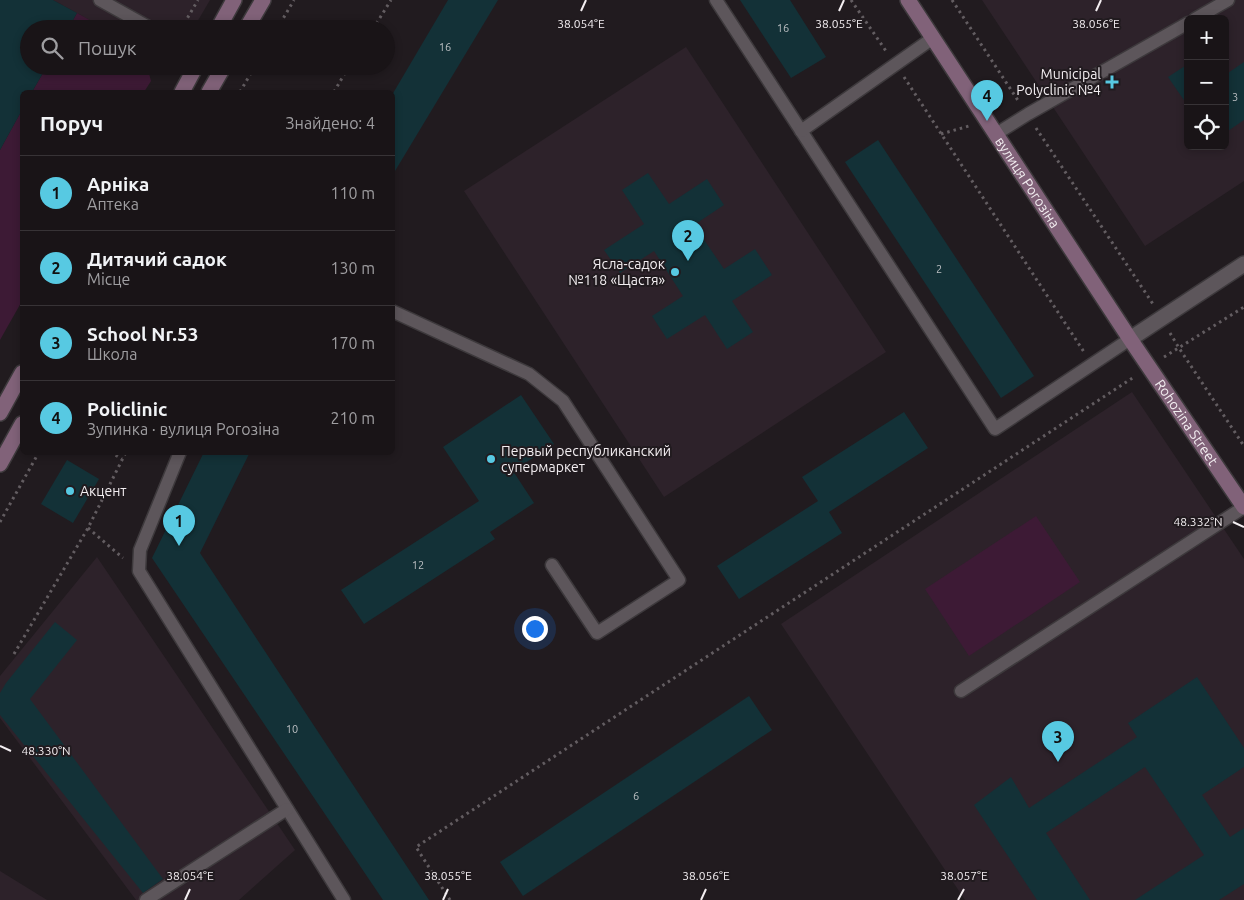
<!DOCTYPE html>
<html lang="uk">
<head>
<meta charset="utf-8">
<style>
  body { margin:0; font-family:Ubuntu,sans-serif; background:#221d20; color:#f1f3f6 }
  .controls { position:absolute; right:15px; top:15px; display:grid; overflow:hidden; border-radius:8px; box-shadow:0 2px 8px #0003 }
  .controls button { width:45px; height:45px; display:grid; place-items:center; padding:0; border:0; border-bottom:1px solid #373336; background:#191417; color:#f1f3f6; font:25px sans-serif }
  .you { position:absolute; left:534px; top:628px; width:18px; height:18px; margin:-12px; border:4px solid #fff; border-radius:50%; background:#1a73e8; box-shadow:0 0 0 8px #1a73e833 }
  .badge { display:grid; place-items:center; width:32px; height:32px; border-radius:50%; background:#57c9e2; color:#111; font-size:16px; font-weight:700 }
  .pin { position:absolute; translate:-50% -41px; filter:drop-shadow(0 1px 2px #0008) }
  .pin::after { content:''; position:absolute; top:26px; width:18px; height:15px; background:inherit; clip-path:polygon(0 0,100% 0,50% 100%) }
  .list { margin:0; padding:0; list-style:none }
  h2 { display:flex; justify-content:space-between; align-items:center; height:65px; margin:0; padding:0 20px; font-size:21px }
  h2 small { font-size:16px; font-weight:400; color:#9f9ea1 }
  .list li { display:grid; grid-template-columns:32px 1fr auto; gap:15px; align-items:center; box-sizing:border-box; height:75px; padding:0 20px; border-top:1px solid #373336 }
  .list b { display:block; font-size:19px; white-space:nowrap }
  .list p { margin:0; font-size:16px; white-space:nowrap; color:#9f9ea1 }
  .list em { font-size:16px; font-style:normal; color:#9f9ea1 }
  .icon { flex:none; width:28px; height:28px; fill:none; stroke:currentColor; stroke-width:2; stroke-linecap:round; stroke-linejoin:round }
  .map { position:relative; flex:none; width:1244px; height:900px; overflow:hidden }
  .search { position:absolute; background:#191417; box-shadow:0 2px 8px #0003; left:20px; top:20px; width:375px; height:55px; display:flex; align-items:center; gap:12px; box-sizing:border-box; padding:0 18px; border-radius:28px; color:#9f9ea1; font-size:19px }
  .panel { position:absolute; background:#191417; box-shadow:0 2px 8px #0003; left:20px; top:90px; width:375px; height:365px; border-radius:8px }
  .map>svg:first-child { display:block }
</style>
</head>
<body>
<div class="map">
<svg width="1244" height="900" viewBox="0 0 1244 900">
  <rect width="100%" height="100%" fill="#211b1f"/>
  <!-- built -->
  <g fill="#2d222a" fill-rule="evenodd">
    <path d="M 53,0 L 210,0 L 193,29 L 106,29 Z"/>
    <path d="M 982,0 L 1244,0 L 1244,181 L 1145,246 ZM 1188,19 L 1225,19 L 1225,146 L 1188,146 Z"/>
    <path d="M 686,47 L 886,352 L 664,497 L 464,191 Z"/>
    <path d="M 1132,392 L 1244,559 L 1244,900 L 965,900 L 781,624 Z"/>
    <path d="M 97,557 L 295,850 L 239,900 L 136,900 L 0,718 L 0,676 Z"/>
    <path d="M 0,871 L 47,900 L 0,900 Z"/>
  </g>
  <!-- green -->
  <g fill="#3d1a35">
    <path d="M 77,13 L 106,29 L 68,29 Z"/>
    <path d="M 47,66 L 147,66 L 151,81 L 144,92 L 32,92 Z"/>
    <path d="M 22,110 L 22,301 L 0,340 L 0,150 Z"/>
    <path d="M 1036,516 L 1080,582 L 969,656 L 925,589 Z"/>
  </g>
  <!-- building -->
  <g fill="#133137">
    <path d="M 0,0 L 53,0 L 77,13 L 68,29 L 29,29 L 29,66 L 47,66 L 32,92 L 22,92 L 22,110 L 0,150 Z"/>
    <path d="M 448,0 L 498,0 L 392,176 L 392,95 Z"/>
    <path d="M 740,0 L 790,0 L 826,57 L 791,78 Z"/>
    <path d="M 1244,62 L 1244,120 L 1225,133 L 1225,75 Z"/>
    <path d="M 1188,64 L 1188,106 L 1168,77 Z"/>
    <path d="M 878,140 L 1034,376 L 1001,398 L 845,162 Z"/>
    <path d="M 648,173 L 669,204 L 707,179 L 724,205 L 694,225 L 724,269 L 755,249 L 772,275 L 732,301 L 753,332 L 727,349 L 705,315 L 667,339 L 652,316 L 683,296 L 654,251 L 620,273 L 604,250 L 644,224 L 622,190 Z"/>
    <path d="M 521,395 L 554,444 L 513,471 L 534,503 L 490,532 L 495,539 L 364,624 L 341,590 L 479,501 L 443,447 Z"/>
    <path d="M 904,412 L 928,448 L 829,512 L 842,533 L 739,599 L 717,566 L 818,501 L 802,477 Z"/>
    <path d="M 204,452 L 250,452 L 200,553 L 429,900 L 383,900 L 152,558 Z"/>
    <path d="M 67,460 L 99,479 L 73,523 L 41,504 Z"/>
    <path d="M 55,622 L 77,640 L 30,699 L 163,879 L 143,893 L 0,715 L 0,693 L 6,683 Z"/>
    <path d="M 1197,677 L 1244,748 L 1244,767 L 1202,795 L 1230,837 L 1244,828 L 1244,884 L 1219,900 L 1135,900 L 1204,855 L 1145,767 L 1046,833 L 1090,900 L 1037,900 L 974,805 L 1011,777 L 1029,808 L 1137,737 L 1128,723 Z"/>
    <path d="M 749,696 L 772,730 L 523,896 L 500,862 Z"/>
  </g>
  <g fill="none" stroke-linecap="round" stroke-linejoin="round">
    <defs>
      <g id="lane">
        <path d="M 100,0 L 152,29"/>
        <path d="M 716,0 L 995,429 L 1130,339"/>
        <path d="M 1195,19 L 1228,0"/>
        <path d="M 801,131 L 933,38"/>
        <path d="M 996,134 L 1028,114 L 1188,23"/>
        <path d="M 392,311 L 529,374 L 563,401 L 679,580 L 597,633 L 552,565"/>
        <path d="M 180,452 L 140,550 L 139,571 L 344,900"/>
        <path d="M 961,691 L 1244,507"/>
        <path d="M 146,900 L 287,809"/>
      </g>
      <path id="street" d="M 1130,339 L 1244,264"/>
      <g id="secondary">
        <path id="s1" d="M 908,0 L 1130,339 L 1244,507"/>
        <path d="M 218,29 L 234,0"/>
        <path d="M 246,29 L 263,0"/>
        <path d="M 182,92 L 196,66"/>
        <path d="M 209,92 L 224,66"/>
        <path d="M 0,413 L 22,373"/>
        <path d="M 0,464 L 22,424"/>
      </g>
    </defs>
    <!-- lane casing -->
    <use href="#lane" stroke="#3d393c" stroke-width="15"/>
    <!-- street casing -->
    <use href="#street" stroke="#3d393c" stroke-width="18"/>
    <!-- secondary casing -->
    <use href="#secondary" stroke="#3d393c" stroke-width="18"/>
    <!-- path -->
    <g stroke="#635d61" stroke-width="3" stroke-dasharray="2.5 4" stroke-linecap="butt">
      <path d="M 851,0 L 886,51"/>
      <path d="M 952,0 L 1019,102"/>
      <path d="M 181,29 L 198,0"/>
      <path d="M 277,29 L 294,0"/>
      <path d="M 373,29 L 391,0"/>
      <path d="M 904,77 L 1084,352"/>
      <path d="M 240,92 L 255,66"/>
      <path d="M 334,92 L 349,66"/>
      <path d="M 1036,128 L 1153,304"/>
      <path d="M 941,134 L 969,126"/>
      <path d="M 1170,333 L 1179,348 L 1244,446"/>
      <path d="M 1164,357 L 1244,307"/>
      <path d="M 110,452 L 122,459"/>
      <path d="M 0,522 L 39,452"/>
      <path d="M 88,528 L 123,558"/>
      <path d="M 14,654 L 88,528 L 126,452"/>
      <path d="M 450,900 L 416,847 L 1134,377"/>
    </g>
    <!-- lane -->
    <use href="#lane" stroke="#5d565b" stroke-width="12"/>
    <!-- street -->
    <use href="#street" stroke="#5d565b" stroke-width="15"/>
    <!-- secondary -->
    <use href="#secondary" stroke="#816279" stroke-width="15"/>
  </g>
  <!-- ticks -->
  <path fill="none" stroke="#f3eef1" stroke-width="2" d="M 581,11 L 586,0M 839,11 L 844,0M 1096,11 L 1101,0M 1233,522 L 1244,527M 0,746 L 11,751M 185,900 L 190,889M 443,900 L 448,889M 701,900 L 706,889M 958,900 L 964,889"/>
  <!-- markers -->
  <g fill="#57c9e2" stroke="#211b1f" stroke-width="2">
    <path d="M1109.5 74.5h5v5h5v5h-5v5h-5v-5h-5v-5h5z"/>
    <circle cx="675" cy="272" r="5"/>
    <circle cx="491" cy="459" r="5"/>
    <circle cx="70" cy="491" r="5"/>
  </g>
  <g text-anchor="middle" stroke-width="4" stroke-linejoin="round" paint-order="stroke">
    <!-- number labels -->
    <g font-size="11" fill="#bbbfc2">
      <text x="783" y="32">16</text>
      <text x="445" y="51">16</text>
      <text x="1235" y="101">3</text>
      <text x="939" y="273">2</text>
      <text x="418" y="569">12</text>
      <text x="292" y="733">10</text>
      <text x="636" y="800">6</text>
    </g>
    <!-- poi labels -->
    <g font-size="14" fill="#f3eef1" stroke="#211b1f" text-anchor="end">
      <text x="1101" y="79">Municipal<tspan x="1101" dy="16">Polyclinic №4</tspan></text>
      <text x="665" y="269">Ясла-садок<tspan x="665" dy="16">№118 «Щастя»</tspan></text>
      <text x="501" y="456" text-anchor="start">Первый республиканский<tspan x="501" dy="16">супермаркет</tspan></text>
      <text x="80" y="496" text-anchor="start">Акцент</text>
    </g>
    <!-- street labels -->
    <g font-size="14" fill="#f3eef1" stroke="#211b1f">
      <text dy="5" stroke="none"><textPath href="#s1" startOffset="218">вулиця Рогозіна</textPath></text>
      <text dy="5" stroke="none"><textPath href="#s1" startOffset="506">Rohozina Street</textPath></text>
    </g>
  </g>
  <g font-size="12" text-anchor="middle" fill="#f3eef1" stroke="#211b1f" stroke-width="4" stroke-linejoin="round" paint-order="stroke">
    <text x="581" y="28">38.054°E</text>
    <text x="839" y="28">38.055°E</text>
    <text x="1096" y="28">38.056°E</text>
    <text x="1198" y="526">48.332°N</text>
    <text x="46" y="755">48.330°N</text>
    <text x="190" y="880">38.054°E</text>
    <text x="448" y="880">38.055°E</text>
    <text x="706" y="880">38.056°E</text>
    <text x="964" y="880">38.057°E</text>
  </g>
</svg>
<div class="controls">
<button>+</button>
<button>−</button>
<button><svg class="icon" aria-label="locate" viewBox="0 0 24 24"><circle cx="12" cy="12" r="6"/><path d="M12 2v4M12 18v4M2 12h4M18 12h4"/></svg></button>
</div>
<div class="you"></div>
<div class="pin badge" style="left:179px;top:546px">1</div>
<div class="pin badge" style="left:688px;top:261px">2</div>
<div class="pin badge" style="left:1058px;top:762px">3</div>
<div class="pin badge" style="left:987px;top:121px">4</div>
<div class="search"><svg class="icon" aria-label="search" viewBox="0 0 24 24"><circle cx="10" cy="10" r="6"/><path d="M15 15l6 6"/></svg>Пошук</div>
<section class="panel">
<h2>Поруч<small>Знайдено: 4</small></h2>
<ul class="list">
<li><span class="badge">1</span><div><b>Арніка</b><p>Аптека</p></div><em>110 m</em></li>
<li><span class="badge">2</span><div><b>Дитячий садок</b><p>Місце</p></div><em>130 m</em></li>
<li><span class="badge">3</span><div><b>School Nr.53</b><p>Школа</p></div><em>170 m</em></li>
<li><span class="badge">4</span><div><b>Policlinic</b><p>Зупинка · вулиця Рогозіна</p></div><em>210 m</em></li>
</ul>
</section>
</div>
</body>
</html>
